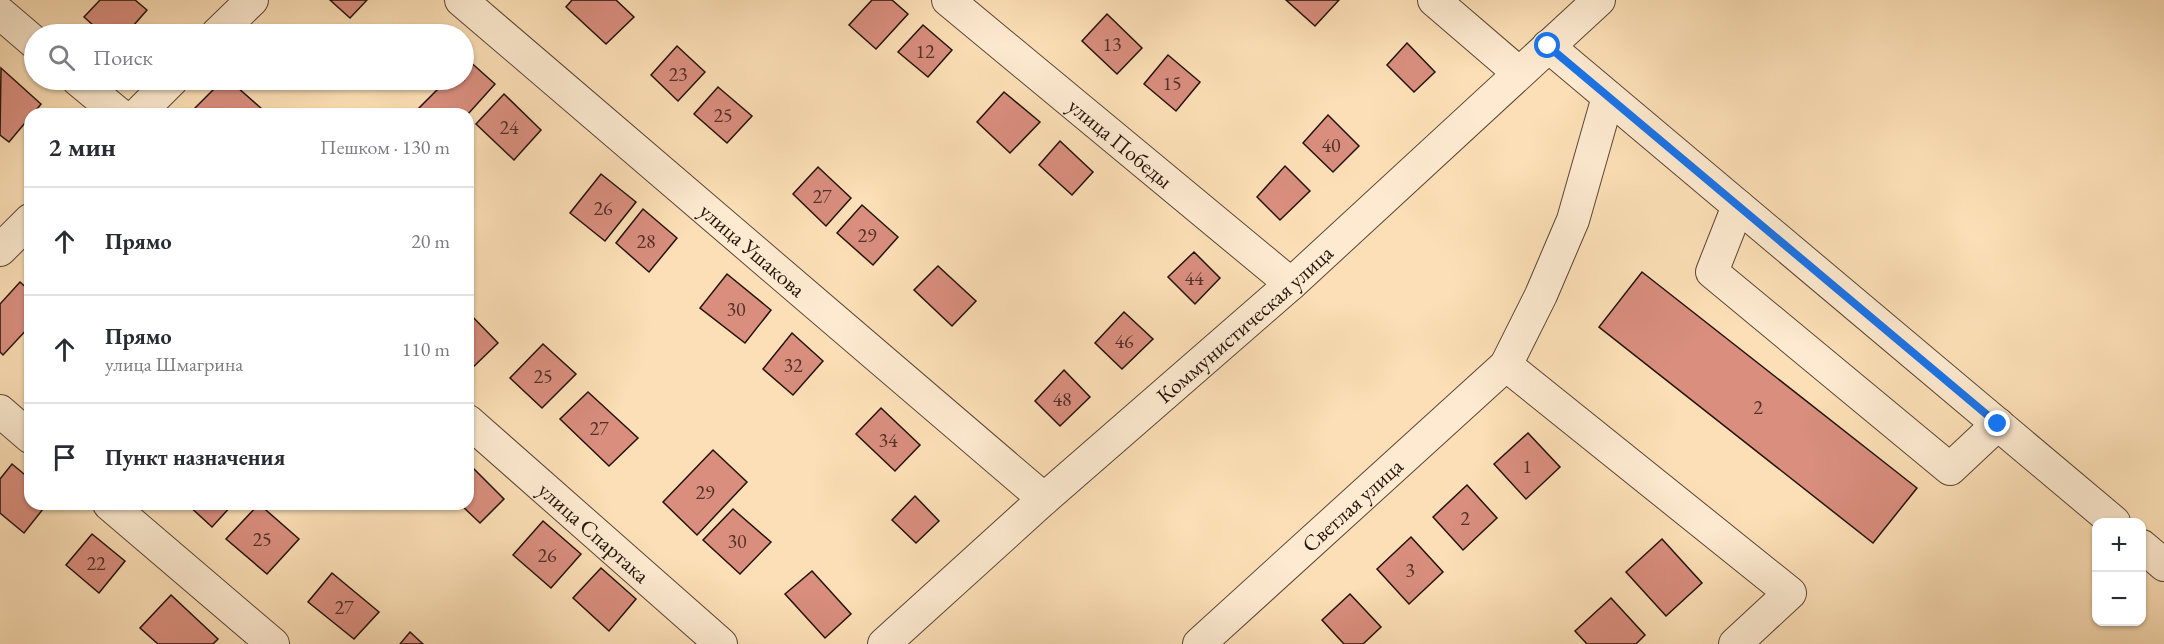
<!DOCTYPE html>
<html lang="ru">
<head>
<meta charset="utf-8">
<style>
  body { margin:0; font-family:"EB Garamond",serif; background:#f2f2f3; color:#2b2b33 }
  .controls { position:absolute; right:18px; bottom:18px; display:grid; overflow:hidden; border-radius:12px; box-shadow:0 2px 4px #0004 }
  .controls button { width:54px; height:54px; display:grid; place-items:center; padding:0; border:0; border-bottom:2px solid #e1e1e2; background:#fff; color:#2b2b33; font:30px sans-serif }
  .stop { position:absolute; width:18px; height:18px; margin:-14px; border:4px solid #1a73e8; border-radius:50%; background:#fff }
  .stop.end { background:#1a73e8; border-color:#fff; box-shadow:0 2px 6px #0008 }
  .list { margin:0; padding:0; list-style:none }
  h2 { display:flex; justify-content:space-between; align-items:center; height:78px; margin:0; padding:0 24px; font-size:26px }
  h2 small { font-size:20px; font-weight:400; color:#7c7c81 }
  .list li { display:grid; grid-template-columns:39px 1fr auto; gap:18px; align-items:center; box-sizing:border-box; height:108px; padding:0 24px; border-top:2px solid #e1e1e2 }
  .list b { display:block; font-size:22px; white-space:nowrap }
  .list p { margin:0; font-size:20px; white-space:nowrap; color:#7c7c81 }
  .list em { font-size:20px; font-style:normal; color:#7c7c81 }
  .icon { flex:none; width:33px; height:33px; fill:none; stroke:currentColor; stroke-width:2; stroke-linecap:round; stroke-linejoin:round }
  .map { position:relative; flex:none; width:2164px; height:644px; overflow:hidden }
  .search { position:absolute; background:#fff; box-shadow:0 2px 4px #0004; left:24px; top:24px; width:450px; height:66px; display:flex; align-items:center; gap:15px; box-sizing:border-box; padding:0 21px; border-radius:33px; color:#7c7c81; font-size:22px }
  .panel { position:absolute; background:#fff; box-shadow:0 2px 4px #0004; left:24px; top:108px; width:450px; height:402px; border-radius:18px }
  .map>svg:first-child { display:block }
</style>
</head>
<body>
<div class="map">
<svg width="2164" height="644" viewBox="0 0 2164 644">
  <rect width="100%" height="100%" fill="#fcdfb6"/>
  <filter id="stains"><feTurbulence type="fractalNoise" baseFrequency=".00333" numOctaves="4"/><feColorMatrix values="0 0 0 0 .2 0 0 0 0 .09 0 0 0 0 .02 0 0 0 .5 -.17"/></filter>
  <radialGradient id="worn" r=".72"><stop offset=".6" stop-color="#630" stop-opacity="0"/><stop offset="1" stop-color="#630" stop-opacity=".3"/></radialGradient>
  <!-- building -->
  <g fill="#d98e7e" stroke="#23130b" stroke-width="1.5">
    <path d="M 100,0 L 135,0 L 147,10 L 126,34 L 103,34 L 84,17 Z"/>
    <path d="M 330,0 L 367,0 L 350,18 Z"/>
    <path d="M 572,0 L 616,0 L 634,17 L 606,44 L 566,7 Z"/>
    <path d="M 872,0 L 892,0 L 908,14 L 876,49 L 849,25 Z"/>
    <path d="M 1286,0 L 1339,0 L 1315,26 Z"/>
    <path d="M 1107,14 L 1142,48 L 1117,74 L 1082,41 Z"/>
    <path d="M 923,25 L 952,50 L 928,77 L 898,52 Z"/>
    <path d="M 1407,43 L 1435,72 L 1414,92 L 1387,65 Z"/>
    <path d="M 677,46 L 705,72 L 678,101 L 651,75 Z"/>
    <path d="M 1168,55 L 1200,82 L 1176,111 L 1144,84 Z"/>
    <path d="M 467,59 L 495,84 L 468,114 L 426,114 L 419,108 L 447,80 L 464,80 L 464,62 Z"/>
    <path d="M 1,68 L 41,104 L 33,114 L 30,114 L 30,117 L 9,142 L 0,135 Z"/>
    <path d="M 223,80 L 229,80 L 262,109 L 257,114 L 197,114 L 193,110 Z"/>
    <path d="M 718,87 L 752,116 L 727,143 L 694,114 Z"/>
    <path d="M 1004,92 L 1040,122 L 1010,153 L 977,122 Z"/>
    <path d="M 504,94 L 541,130 L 514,160 L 476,124 Z"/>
    <path d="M 1328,115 L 1359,146 L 1333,172 L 1303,143 Z"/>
    <path d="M 1060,141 L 1093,172 L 1072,195 L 1039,165 Z"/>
    <path d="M 1285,166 L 1310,191 L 1280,220 L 1257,197 Z"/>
    <path d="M 818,167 L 851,198 L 826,226 L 793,194 Z"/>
    <path d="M 601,174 L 636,202 L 605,241 L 570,213 Z"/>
    <path d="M 862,205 L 898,237 L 873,265 L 837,233 Z"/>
    <path d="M 643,209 L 677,238 L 649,272 L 616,243 Z"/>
    <path d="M 1194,252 L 1220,278 L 1195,304 L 1168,277 Z"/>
    <path d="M 938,266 L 976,301 L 952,326 L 914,290 Z"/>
    <path d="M 1642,272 L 1917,488 L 1873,543 L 1599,327 Z"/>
    <path d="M 727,274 L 771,310 L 745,343 L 700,308 Z"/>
    <path d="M 20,282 L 30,291 L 30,326 L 3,355 L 0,352 L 0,304 Z"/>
    <path d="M 468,312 L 498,343 L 468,372 Z"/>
    <path d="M 1124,312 L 1153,339 L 1122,369 L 1095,343 Z"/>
    <path d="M 792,333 L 823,361 L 793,395 L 763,369 Z"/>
    <path d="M 543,344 L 576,374 L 542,408 L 510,378 Z"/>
    <path d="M 1064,370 L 1090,397 L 1060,426 L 1035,401 Z"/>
    <path d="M 588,392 L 638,438 L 609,466 L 560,419 Z"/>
    <path d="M 881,408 L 920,445 L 895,471 L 856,434 Z"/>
    <path d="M 1528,433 L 1560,467 L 1526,499 L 1494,464 Z"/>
    <path d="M 713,450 L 747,482 L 697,535 L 663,502 Z"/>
    <path d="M 468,463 L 504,499 L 480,523 L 460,504 L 468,504 Z"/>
    <path d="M 12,464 L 30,479 L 30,504 L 47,504 L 24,533 L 0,513 L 0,479 Z"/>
    <path d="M 1467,485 L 1497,518 L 1463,550 L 1433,517 Z"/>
    <path d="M 915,496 L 939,521 L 916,543 L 892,520 Z"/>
    <path d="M 187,504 L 233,504 L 212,527 Z"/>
    <path d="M 259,504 L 299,539 L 267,574 L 226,539 Z"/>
    <path d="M 733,509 L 771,542 L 740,574 L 703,540 Z"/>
    <path d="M 543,521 L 581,554 L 551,588 L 513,555 Z"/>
    <path d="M 92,534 L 125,561 L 99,593 L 66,565 Z"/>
    <path d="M 1411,537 L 1443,572 L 1409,604 L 1377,569 Z"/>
    <path d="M 1662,539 L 1702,583 L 1666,616 L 1626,572 Z"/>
    <path d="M 601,568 L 636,599 L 609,631 L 573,598 Z"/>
    <path d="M 812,571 L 851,614 L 825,638 L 785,594 Z"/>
    <path d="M 332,573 L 379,612 L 354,639 L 308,602 Z"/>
    <path d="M 1350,594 L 1381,627 L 1363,644 L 1344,644 L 1322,620 Z"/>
    <path d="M 171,595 L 218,639 L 213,644 L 158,644 L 140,628 Z"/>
    <path d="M 1611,598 L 1645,635 L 1636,644 L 1587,644 L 1575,631 Z"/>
    <path d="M 410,632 L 423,644 L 400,644 Z"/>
  </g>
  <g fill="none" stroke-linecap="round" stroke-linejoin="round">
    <defs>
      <g id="minor">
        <path id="s1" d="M 461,0 L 1044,499"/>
        <path id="s2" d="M 948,0 L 1291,284"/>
        <path d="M 1434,0 L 1519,73"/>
        <path d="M 0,13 L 34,42"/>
        <path d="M 217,34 L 252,0"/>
        <path d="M 1548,46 L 2114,522"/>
        <path d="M 78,80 L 119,114"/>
        <path d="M 138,114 L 172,80"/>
        <path d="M 1738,206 L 1712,272 L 1950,469 L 1998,424"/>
        <path d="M 0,250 L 30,220"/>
        <path d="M 1506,365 L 1790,593 L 1735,644"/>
        <path d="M 0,411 L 30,437"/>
        <path id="s3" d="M 468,421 L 721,644"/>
        <path d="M 109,504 L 273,644"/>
        <path d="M 2142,546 L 2164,565"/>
        <path id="s4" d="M 884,644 L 1044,499 L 1291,284 L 1599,0"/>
        <path id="s5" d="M 1199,644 L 1506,365 L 1541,295 L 1573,220 L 1608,97"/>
      </g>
    </defs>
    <!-- minor casing -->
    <use href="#minor" stroke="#594636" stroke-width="34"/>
    <!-- minor -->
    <use href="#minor" stroke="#fdead0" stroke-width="32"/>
  </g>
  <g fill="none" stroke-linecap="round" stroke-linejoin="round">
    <!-- route -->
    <path stroke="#1a73e8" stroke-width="8" d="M 1548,46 L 1998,424"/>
  </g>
  <g text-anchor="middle" stroke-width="4.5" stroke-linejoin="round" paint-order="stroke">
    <!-- number labels -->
    <g font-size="20" fill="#503228">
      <text x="1112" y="51">13</text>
      <text x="925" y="58">12</text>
      <text x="678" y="81">23</text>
      <text x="1172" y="90">15</text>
      <text x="723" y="122">25</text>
      <text x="509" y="134">24</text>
      <text x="1331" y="152">40</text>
      <text x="822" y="203">27</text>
      <text x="603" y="215">26</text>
      <text x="867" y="242">29</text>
      <text x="646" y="248">28</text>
      <text x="1194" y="285">44</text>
      <text x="736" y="316">30</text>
      <text x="1124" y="348">46</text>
      <text x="793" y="372">32</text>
      <text x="543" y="383">25</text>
      <text x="1062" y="406">48</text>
      <text x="1758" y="414">2</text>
      <text x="599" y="435">27</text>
      <text x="888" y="447">34</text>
      <text x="1527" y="473">1</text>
      <text x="705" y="499">29</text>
      <text x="1465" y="525">2</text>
      <text x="262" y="546">25</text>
      <text x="737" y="548">30</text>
      <text x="547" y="562">26</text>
      <text x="96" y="570">22</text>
      <text x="1410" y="577">3</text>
      <text x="344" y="614">27</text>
    </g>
    <!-- street labels -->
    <g font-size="22" fill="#23130b" stroke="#fdead0">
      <text dy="8" stroke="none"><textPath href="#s2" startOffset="224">улица Победы</textPath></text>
      <text dy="8" stroke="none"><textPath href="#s1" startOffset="384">улица Ушакова</textPath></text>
      <text dy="8" stroke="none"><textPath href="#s4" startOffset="482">Коммунистическая улица</textPath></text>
      <text dy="8" stroke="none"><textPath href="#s5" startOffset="207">Светлая улица</textPath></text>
      <text dy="8" stroke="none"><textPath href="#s3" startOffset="168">улица Спартака</textPath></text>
    </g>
  </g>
  <rect width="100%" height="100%" filter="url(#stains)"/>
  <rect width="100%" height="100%" fill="url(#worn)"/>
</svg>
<div class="controls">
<button>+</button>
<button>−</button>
</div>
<div class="stop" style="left:1548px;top:46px"></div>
<div class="stop end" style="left:1998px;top:424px"></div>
<div class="search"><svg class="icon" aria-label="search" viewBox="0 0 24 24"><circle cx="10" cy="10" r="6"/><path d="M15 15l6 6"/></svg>Поиск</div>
<section class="panel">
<h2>2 мин<small>Пешком · 130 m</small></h2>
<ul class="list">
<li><svg class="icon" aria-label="ahead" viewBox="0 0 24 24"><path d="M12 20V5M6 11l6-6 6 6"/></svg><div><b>Прямо</b></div><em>20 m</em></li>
<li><svg class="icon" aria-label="ahead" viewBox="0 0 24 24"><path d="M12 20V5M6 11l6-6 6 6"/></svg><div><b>Прямо</b><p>улица Шмагрина</p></div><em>110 m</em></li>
<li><svg class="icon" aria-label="arrive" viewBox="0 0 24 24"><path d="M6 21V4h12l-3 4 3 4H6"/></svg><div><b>Пункт назначения</b></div></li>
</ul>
</section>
</div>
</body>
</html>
